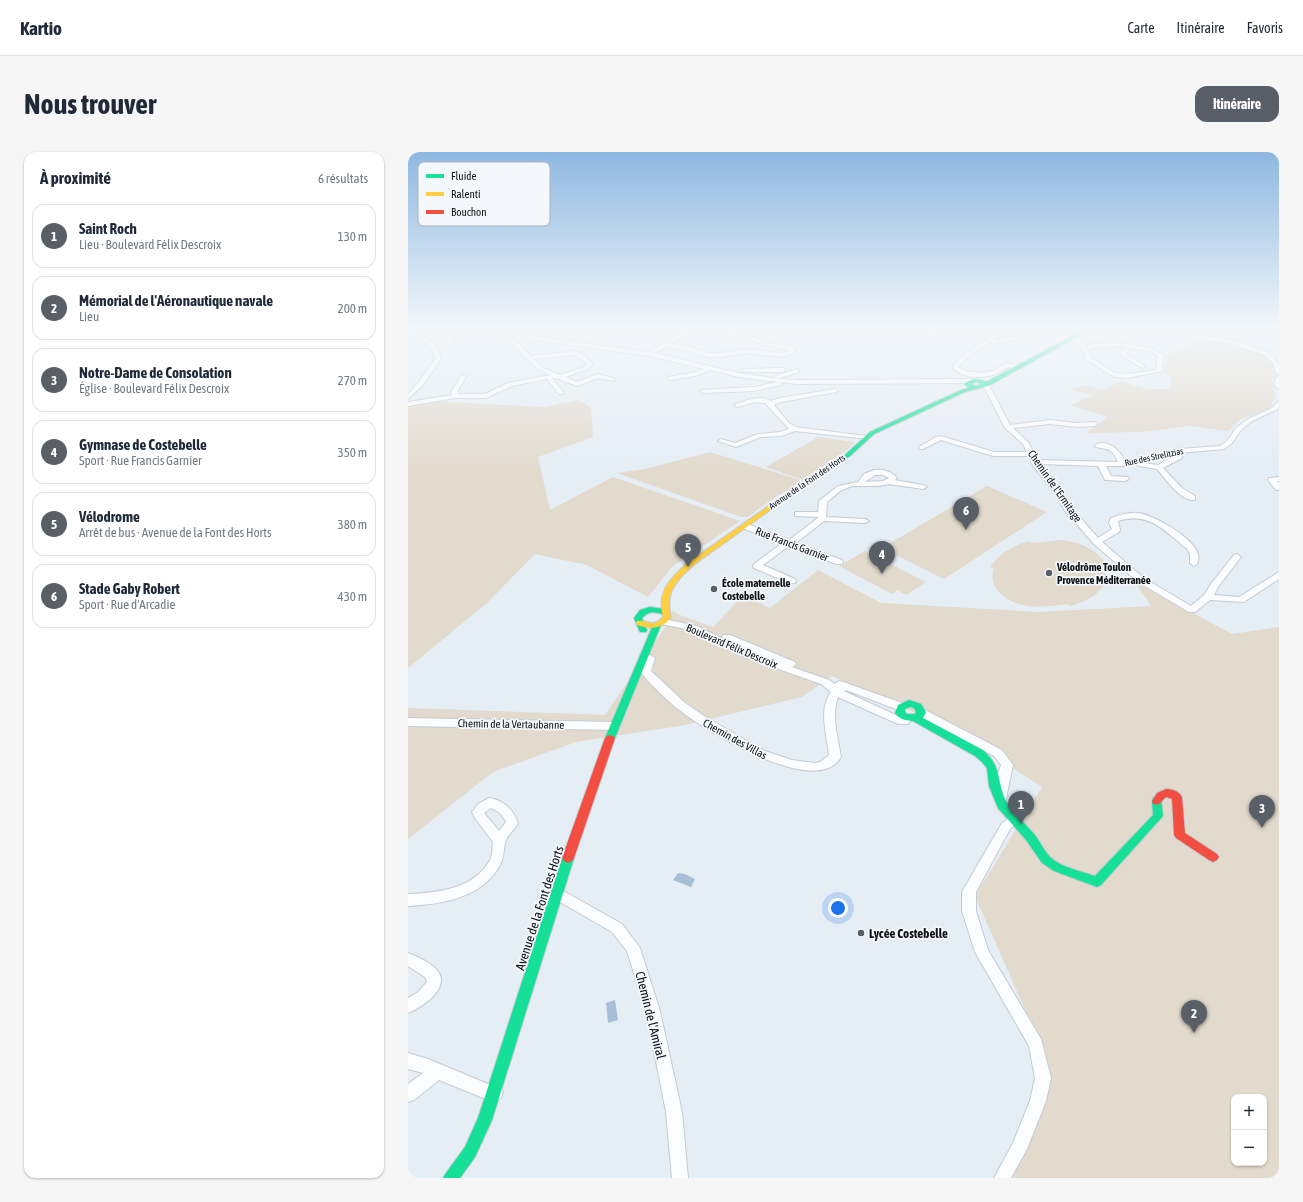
<!DOCTYPE html>
<html lang="fr">
<head>
<meta charset="utf-8">
<style>
  body { margin:0; font-family:"Asap Condensed",sans-serif; background:#f6f6f7; color:#1f2937 }
  .controls { position:absolute; right:12px; bottom:12px; display:grid; overflow:hidden; border-radius:8px; box-shadow:0 1px 3px #0004 }
  .controls button { width:36px; height:36px; display:grid; place-items:center; padding:0; border:0; border-bottom:1px solid #e0e1e3; background:#fff; color:#1f2937; font:20px sans-serif }
  .you { position:absolute; left:430px; top:756px; width:14px; height:14px; margin:-10px; border:3px solid #fff; border-radius:50%; background:#1a73e8; box-shadow:0 0 0 6px #1a73e833 }
  .badge { display:grid; place-items:center; width:26px; height:26px; border-radius:50%; background:#595f66; color:#fff; font-size:13px; font-weight:700 }
  .pin { position:absolute; translate:-50% -33px; filter:drop-shadow(0 1px 2px #0008) }
  .pin::after { content:''; position:absolute; top:21px; width:14px; height:12px; background:inherit; clip-path:polygon(0 0,100% 0,50% 100%) }
  .list { margin:0; padding:0; list-style:none }
  h2 { display:flex; justify-content:space-between; align-items:center; height:52px; margin:0; padding:0 16px; font-size:17px }
  h2 small { font-size:13px; font-weight:400; color:#747a83 }
  .list li { display:grid; grid-template-columns:26px 1fr auto; gap:12px; align-items:center; box-sizing:border-box; height:64px; margin:0 8px 8px; padding:0 8px; border:1px solid #e0e1e3; border-radius:12px }
  .list b { display:block; font-size:15px; white-space:nowrap }
  .list p { margin:0; font-size:13px; white-space:nowrap; color:#747a83 }
  .list em { font-size:13px; font-style:normal; color:#747a83 }
  .map { position:relative; flex:none; width:871px; height:1026px; overflow:hidden; border-radius:12px }
  header { display:flex; align-items:center; gap:24px; box-sizing:border-box; height:56px; padding:0 20px; background:#fff; border-bottom:1px solid #e0e1e3 }
  header strong { font-size:19px }
  nav { display:flex; gap:22px; margin-inline-start:auto; font-size:14px }
  .intro { display:flex; align-items:center; justify-content:space-between; box-sizing:border-box; height:96px; padding:0 24px }
  h1 { margin:0; font-size:28px }
  .button { padding:10px 18px; border-radius:12px; background:#595f66; color:#fff; font-size:14px; font-weight:700 }
  main { display:flex; gap:24px; padding:0 24px }
  aside { flex:1; background:#fff; border-radius:12px; box-shadow:0 1px 3px #0004 }
  .map>svg:first-child { display:block }
</style>
</head>
<body>
<header>
<strong>Kartio</strong>
<nav><a>Carte</a><a>Itinéraire</a><a>Favoris</a></nav>
</header>
<div class="intro"><h1>Nous trouver</h1><a class="button">Itinéraire</a></div>
<main>
<aside>
<h2>À proximité<small>6 résultats</small></h2>
<ul class="list">
<li><span class="badge">1</span><div><b>Saint Roch</b><p>Lieu · Boulevard Félix Descroix</p></div><em>130 m</em></li>
<li><span class="badge">2</span><div><b>Mémorial de l'Aéronautique navale</b><p>Lieu</p></div><em>200 m</em></li>
<li><span class="badge">3</span><div><b>Notre-Dame de Consolation</b><p>Église · Boulevard Félix Descroix</p></div><em>270 m</em></li>
<li><span class="badge">4</span><div><b>Gymnase de Costebelle</b><p>Sport · Rue Francis Garnier</p></div><em>350 m</em></li>
<li><span class="badge">5</span><div><b>Vélodrome</b><p>Arrêt de bus · Avenue de la Font des Horts</p></div><em>380 m</em></li>
<li><span class="badge">6</span><div><b>Stade Gaby Robert</b><p>Sport · Rue d'Arcadie</p></div><em>430 m</em></li>
</ul>
</aside>
<div class="map">
<svg width="871" height="1026" viewBox="0 0 871 1026">
  <rect width="100%" height="100%" fill="#e5edf5"/>
  <!-- green -->
  <g fill="#e2dacd" fill-rule="evenodd">
    <path d="M 793,188 C 820,190 840,194 863,207 L 868,224 L 864,229 L 868,241 L 862,257 L 833,267 L 820,279 L 782,274 L 733,280 L 678,281 L 700,265 L 662,253 L 685,243 L 664,238 L 675,233 L 695,238 L 712,229 L 738,237 L 762,237 L 764,225 L 756,221 L 760,202 Z"/>
    <path d="M 170,248 L 183,255 L 185,285 L 130,305 L 142,358 L 205,325 L 332,369 L 265,414 L 240,445 L 179,413 L 127,402 L 80,450 L 0,516 L 0,252 L 19,249 L 136,255 Z"/>
    <path d="M 410,285 L 447,290 L 439,298 L 394,328 L 358,315 Z"/>
    <path d="M 302,300 L 392,328 L 392,330 L 369,344 L 340,365 L 333,365 L 209,321 L 237,317 Z"/>
    <path d="M 579,334 L 639,360 L 536,427 L 474,396 Z"/>
    <path d="M 653,388 C 671,390 684,395 696,409 L 697,423 L 702,425 C 693,441 680,449 663,454 L 659,452 C 637,455 608,459 591,440 C 585,434 583,426 586,417 L 582,415 C 591,401 605,394 621,389 L 625,391 Z"/>
    <path d="M 457,399 L 518,430 L 498,443 L 489,438 L 484,442 L 431,414 Z"/>
    <path d="M 410,418 L 473,451 L 631,460 L 743,454 L 727,430 L 824,482 L 871,475 L 871,1026 L 605,1026 L 631,966 L 640,910 L 567,744 L 634,635 L 578,599 L 503,559 L 424,524 L 394,545 L 277,573 L 168,590 L 85,620 L 0,687 L 0,556 L 197,563 L 260,471 L 265,458 L 269,462 L 305,475 L 335,443 L 362,456 ZM 826,945 L 856,945 L 856,1011 L 826,1011 Z"/>
  </g>
  <!-- water -->
  <g fill="#a7bed7">
    <path d="M 270,721 L 277,722 L 287,727 L 283,735 L 265,728 Z"/>
    <path d="M 207,848 L 210,868 L 200,871 L 198,851 Z"/>
  </g>
  <g fill="none" stroke-linecap="round" stroke-linejoin="round">
    <defs>
      <g id="street">
        <path d="M 0,176 L 42,176 L 36,178 L 47,182 L 41,193 L 38,195 L 35,193 L 41,183 L 30,179 L 0,180 Z"/>
        <path d="M 56,176 L 70,176 L 105,183 L 106,184 L 103,186 L 109,189 L 123,204 L 167,199 L 173,201 L 185,212 L 180,217 L 158,225 L 169,230 L 190,222 L 208,227 L 205,229 L 190,226 L 169,234 L 148,226 L 144,226 L 156,241 L 155,242 L 151,242 L 139,227 L 104,234 L 78,246 L 48,246 L 0,254 L 0,250 L 44,243 L 43,240 L 53,224 L 55,223 L 58,225 L 49,240 L 50,242 L 77,242 L 100,231 L 142,223 C 123,215 114,200 99,187 L 102,185 ZM 167,203 L 179,212 L 176,215 L 152,223 L 135,216 L 126,207 Z"/>
        <path d="M 141,176 L 149,176 L 130,185 L 240,200 L 282,176 L 287,176 L 285,179 L 287,180 L 339,182 L 360,191 L 382,194 L 388,198 L 384,202 L 376,205 L 337,201 L 313,205 L 299,205 L 281,199 L 258,195 L 246,201 L 331,221 L 365,226 L 367,226 L 367,224 L 389,217 L 391,218 L 391,220 L 370,227 L 390,228 L 563,227 L 566,229 L 563,231 L 390,232 L 372,230 L 374,232 L 373,233 L 346,239 L 295,241 L 292,239 L 293,238 L 346,235 L 370,230 L 331,225 L 302,218 L 288,224 L 262,228 L 260,227 L 260,225 L 287,220 L 296,217 L 241,204 L 110,186 L 107,184 L 110,182 L 123,184 ZM 281,182 L 338,186 L 359,194 L 381,198 L 376,201 L 337,197 L 313,201 L 300,201 L 282,195 L 262,192 Z"/>
        <path d="M 552,176 L 565,176 L 538,183 L 517,184 L 514,182 L 517,180 L 538,179 Z"/>
        <path d="M 593,176 L 599,176 L 586,188 L 623,183 L 628,176 L 633,176 L 627,185 L 585,192 L 582,190 L 560,205 L 550,215 L 557,219 L 572,221 L 585,219 L 598,211 L 610,213 L 609,217 L 600,223 L 597,221 L 604,215 C 597,215 596,218 590,221 C 577,227 555,227 545,216 L 545,214 C 558,197 578,191 593,176 Z"/>
        <path d="M 718,176 L 736,176 L 826,188 L 861,201 L 871,212 L 871,223 L 868,221 L 866,213 L 857,203 L 825,192 Z"/>
        <path d="M 0,180 C 16,184 30,189 33,207 L 15,233 L 0,247 L 0,242 L 10,231 L 27,207 C 25,192 14,187 0,184 Z"/>
        <path d="M 660,185 L 664,185 L 678,193 L 707,190 L 742,196 L 756,203 L 754,219 L 719,226 L 706,225 L 677,207 L 677,201 L 671,196 L 672,195 L 660,187 ZM 707,194 L 717,195 L 714,199 L 711,200 L 711,202 L 734,216 L 737,214 L 736,213 L 718,202 L 722,196 L 739,198 L 750,204 L 748,218 L 719,222 L 707,221 L 682,205 L 683,201 L 678,197 Z"/>
        <path d="M 336,217 L 375,216 L 378,218 L 375,220 L 334,220 L 334,218 Z"/>
        <path d="M 871,224 L 871,237 L 869,236 L 866,231 L 869,225 Z"/>
        <path d="M 578,231 L 581,233 L 602,273 L 642,268 L 669,271 L 687,270 L 690,272 L 687,274 L 669,275 L 642,272 L 605,276 L 620,290 L 630,308 L 710,310 C 704,296 701,298 688,295 L 686,294 C 699,285 712,299 717,309 L 738,306 L 771,297 L 812,294 L 819,289 L 828,276 L 840,267 L 864,256 L 871,249 L 871,255 L 868,258 L 844,269 L 833,278 L 824,291 L 816,297 L 771,301 L 736,311 L 750,313 L 768,302 L 774,302 L 774,306 L 755,316 L 774,336 L 787,344 L 787,348 C 773,350 757,326 749,317 L 731,314 L 727,312 L 715,314 L 698,314 L 703,324 L 720,325 L 721,327 L 717,329 L 697,328 L 690,314 L 633,312 L 655,340 L 664,356 L 690,386 L 704,377 L 701,371 L 703,366 C 712,363 721,360 730,361 C 746,363 786,386 790,402 C 791,404 790,408 790,411 L 786,414 L 782,411 L 782,402 L 779,397 C 757,379 740,359 710,369 L 712,378 L 711,380 L 694,390 L 736,426 L 783,454 L 796,443 L 803,432 L 826,403 L 829,402 L 833,405 L 810,435 L 806,443 L 831,445 L 871,420 L 871,427 L 836,450 L 802,448 L 787,460 L 781,460 L 730,430 L 686,392 L 657,359 L 648,343 L 624,312 L 621,304 L 585,304 L 533,288 L 515,297 L 511,297 L 511,295 L 528,285 L 533,284 L 586,300 L 619,300 L 615,292 L 597,276 L 575,233 Z"/>
        <path d="M 427,237 L 430,239 L 429,240 L 373,250 L 366,253 L 381,271 L 388,275 L 458,284 L 460,285 L 460,287 L 387,279 L 373,284 L 353,285 L 328,295 L 310,289 L 313,287 L 327,291 L 350,282 L 372,280 L 381,277 L 357,251 L 348,250 L 329,255 L 326,253 L 327,252 C 337,249 353,242 363,249 L 372,246 Z"/>
        <path d="M 466,318 C 475,317 484,319 489,326 L 487,328 L 515,333 L 519,335 L 515,337 L 481,332 L 470,334 L 444,334 L 432,339 L 419,350 L 418,365 L 457,367 L 461,369 L 457,371 L 416,369 L 388,391 L 434,408 L 435,410 L 434,412 L 428,412 L 381,394 L 355,413 L 387,427 L 388,429 L 387,431 L 381,431 L 346,416 L 345,414 L 346,412 L 374,391 L 334,376 L 334,372 L 340,372 L 381,388 L 410,366 L 410,365 L 387,364 L 387,360 L 410,360 L 411,349 L 430,334 L 450,330 L 456,322 ZM 467,323 L 475,323 L 481,326 L 475,329 L 457,330 Z"/>
        <path d="M 871,325 L 871,329 L 869,329 L 871,331 L 871,338 L 868,338 L 860,328 L 861,326 Z"/>
        <path d="M 256,467 L 289,474 L 315,487 L 314,485 L 316,483 L 322,483 L 387,510 L 388,512 L 384,515 L 421,528 L 426,532 L 431,529 L 435,530 L 497,552 L 498,555 L 497,558 L 493,559 L 438,538 L 436,539 L 492,565 L 500,562 L 504,563 L 505,566 L 500,572 L 490,572 L 430,545 C 423,564 430,586 433,605 C 408,648 295,577 270,557 C 260,549 240,530 233,520 L 238,504 L 242,503 L 247,506 L 243,519 L 277,551 L 296,564 L 357,599 L 384,608 L 407,611 L 412,610 L 421,603 C 419,583 410,557 423,540 L 413,532 L 339,506 L 283,478 L 253,472 L 251,470 L 253,468 ZM 318,488 L 370,510 L 345,502 Z"/>
        <path d="M 513,556 L 594,598 L 605,613 L 597,651 L 593,653 L 589,651 L 587,648 L 590,622 L 593,613 L 586,604 L 509,563 L 508,560 L 509,557 Z"/>
        <path d="M 0,566 L 206,570 L 210,571 L 211,574 L 210,577 L 206,578 L 0,574 Z"/>
        <path d="M 81,646 C 95,648 105,657 110,671 C 107,677 102,681 99,686 C 95,694 97,704 92,713 C 74,746 35,752 0,754 L 0,742 C 30,741 66,737 82,708 C 85,702 84,696 85,690 L 67,666 L 64,660 L 70,652 ZM 83,656 C 89,658 95,663 98,670 L 91,679 L 76,661 Z"/>
        <path d="M 606,663 L 610,665 L 612,668 L 602,677 L 568,740 L 568,759 L 580,798 L 633,887 L 643,926 L 638,949 L 619,997 L 603,1026 L 586,1026 L 605,991 L 622,949 L 627,926 L 621,894 L 567,800 L 554,759 L 554,740 L 594,671 Z"/>
        <path d="M 147,738 L 159,741 L 214,772 L 232,796 L 252,859 L 274,960 L 280,1026 L 264,1026 L 258,960 L 238,859 L 219,799 L 204,780 L 152,750 L 142,748 L 140,744 L 142,740 Z"/>
        <path d="M 0,801 C 8,804 21,810 27,816 C 46,834 15,855 0,861 L 0,846 L 10,840 L 19,830 L 17,825 L 0,814 Z"/>
        <path d="M 0,901 L 20,907 L 80,932 L 87,932 L 93,934 L 95,940 L 93,946 L 87,948 L 80,948 L 31,928 L 6,948 L 0,950 L 0,932 L 15,921 L 0,917 Z"/>
      </g>
      <g id="fast">
        <path d="M 679,176 L 686,176 L 580,234 L 557,240 L 466,282 L 442,304 L 381,344 L 377,344 L 376,343 L 438,302 L 462,280 L 553,238 L 561,236 L 556,232 C 563,226 570,226 578,230 ZM 568,230 L 574,232 L 568,234 L 563,232 Z"/>
        <path d="M 242,455 L 256,457 L 261,460 L 257,463 C 247,460 242,458 234,466 L 239,478 L 238,480 L 232,480 L 226,466 L 232,458 Z"/>
        <path d="M 249,470 L 253,473 L 207,586 L 205,588 L 199,588 L 197,586 L 245,473 Z"/>
        <path d="M 501,548 L 513,552 L 518,560 L 515,566 L 575,598 C 594,615 588,626 597,647 C 603,660 617,671 626,682 C 632,689 636,699 642,705 C 654,716 673,719 687,724 L 745,663 L 744,649 L 745,646 L 749,645 L 753,646 L 755,664 L 693,733 L 689,735 L 646,719 L 634,711 L 618,688 L 590,656 L 581,634 L 579,616 L 574,610 L 567,604 L 505,569 C 497,568 492,568 487,561 L 490,553 ZM 502,555 L 506,556 L 508,560 L 507,562 L 499,562 L 497,560 L 497,557 Z"/>
        <path d="M 160,701 L 164,703 L 166,706 L 84,968 L 67,1005 L 52,1026 L 35,1026 L 38,1021 L 57,995 L 70,966 L 154,706 L 156,703 Z"/>
      </g>
      <path id="slow" d="M 379,341 L 381,342 L 381,344 C 361,359 340,374 319,389 C 300,403 275,417 264,438 C 260,447 261,456 263,465 C 255,477 242,478 229,473 L 228,471 L 229,469 C 240,467 244,477 255,465 C 249,440 261,428 278,412 Z"/>
      <g id="jam">
        <path d="M 202,583 L 205,584 L 207,586 L 166,706 L 164,709 L 160,711 L 156,709 L 154,706 L 197,586 L 199,584 Z"/>
        <path d="M 758,637 C 764,637 771,639 774,645 L 777,681 L 809,702 L 811,705 L 809,708 L 805,710 L 801,708 L 768,686 L 766,683 L 764,647 L 758,645 C 753,649 753,654 745,652 L 744,649 L 749,641 Z"/>
      </g>
    </defs>
    <!-- street casing -->
    <use href="#street" stroke="#c4cbd2" stroke-width="2"/>
    <!-- fast casing -->
    <use href="#fast" stroke="#c4cbd2" stroke-width="2"/>
    <!-- slow casing -->
    <use href="#slow" stroke="#c4cbd2" stroke-width="2"/>
    <!-- jam casing -->
    <use href="#jam" stroke="#c4cbd2" stroke-width="2"/>
    <!-- street -->
    <use href="#street" fill="#fbfcfe" fill-rule="evenodd"/>
    <!-- fast -->
    <use href="#fast" fill="#16e098" fill-rule="evenodd"/>
    <!-- slow -->
    <use href="#slow" fill="#ffcf43" fill-rule="evenodd"/>
    <!-- jam -->
    <use href="#jam" fill="#f24e42" fill-rule="evenodd"/>
  </g>
  <!-- sky -->
  <linearGradient id="sky" x2="0" y2="1"><stop stop-color="#8eb8e1"/><stop offset="0.55" stop-color="#f3f7fa"/><stop offset="1" stop-color="#f3f7fa" stop-opacity="0"/></linearGradient>
  <rect width="871" height="320" fill="url(#sky)"/>
  <!-- markers -->
  <g fill="#595f66" stroke="#f4f8fc" stroke-width="1.5">
    <circle cx="641" cy="421" r="4"/>
    <circle cx="306" cy="437" r="4"/>
    <circle cx="453" cy="781" r="4"/>
  </g>
  <g text-anchor="middle" stroke-width="3.5" stroke-linejoin="round" paint-order="stroke">
    <!-- far-street labels -->
    <g font-size="9" fill="#0d1219" stroke="#f4f8fc">
      <text transform="translate(746 305) rotate(-12)" y="3">Rue des Strelitzias</text>
      <text transform="translate(399 330) rotate(-34)" y="3">Avenue de la Font des Horts</text>
    </g>
    <!-- street labels -->
    <g font-size="11" fill="#0d1219" stroke="#f4f8fc">
      <text transform="translate(647 334) rotate(55)" y="4">Chemin de l'Ermitage</text>
      <text transform="translate(384 392) rotate(21)" y="4">Rue Francis Garnier</text>
      <text transform="translate(324 494) rotate(23)" y="4">Boulevard Félix Descroix</text>
      <text transform="translate(103 572) rotate(1)" y="4">Chemin de la Vertaubanne</text>
      <text transform="translate(327 587) rotate(29)" y="4">Chemin des Villas</text>
    </g>
    <!-- poi labels -->
    <g font-size="11" font-weight="bold" fill="#0d1219" stroke="#f4f8fc" text-anchor="start">
      <text x="649" y="419">Vélodrôme Toulon<tspan x="649" dy="13">Provence Méditerranée</tspan></text>
      <text x="314" y="435">École maternelle<tspan x="314" dy="13">Costebelle</tspan></text>
    </g>
    <!-- near-street labels -->
    <g font-size="13" fill="#0d1219" stroke="#f4f8fc">
      <text transform="translate(131 756) rotate(-72)" y="5">Avenue de la Font des Horts</text>
      <text transform="translate(243 863) rotate(76)" y="5">Chemin de l'Amiral</text>
    </g>
    <!-- near-poi labels -->
    <g font-size="13" font-weight="bold" fill="#0d1219" stroke="#f4f8fc" text-anchor="start">
      <text x="461" y="786">Lycée Costebelle</text>
    </g>
  </g>
  <!-- legend -->
  <rect x="10" y="10" width="132" height="64" rx="6" fill="#f4f8fc" stroke="#afb3b8" stroke-width="1"/>
  <rect x="18" y="22" width="18" height="4" fill="#16e098"/>
  <rect x="18" y="40" width="18" height="4" fill="#ffcf43"/>
  <rect x="18" y="58" width="18" height="4" fill="#f24e42"/>
  <g font-size="11" fill="#0d1219">
    <text x="43" y="28">Fluide</text>
    <text x="43" y="46">Ralenti</text>
    <text x="43" y="64">Bouchon</text>
  </g>
</svg>
<div class="controls">
<button>+</button>
<button>−</button>
</div>
<div class="you"></div>
<div class="pin badge" style="left:613px;top:672px">1</div>
<div class="pin badge" style="left:786px;top:881px">2</div>
<div class="pin badge" style="left:854px;top:676px">3</div>
<div class="pin badge" style="left:474px;top:422px">4</div>
<div class="pin badge" style="left:280px;top:415px">5</div>
<div class="pin badge" style="left:558px;top:378px">6</div>
</div>
</main>
</body>
</html>
